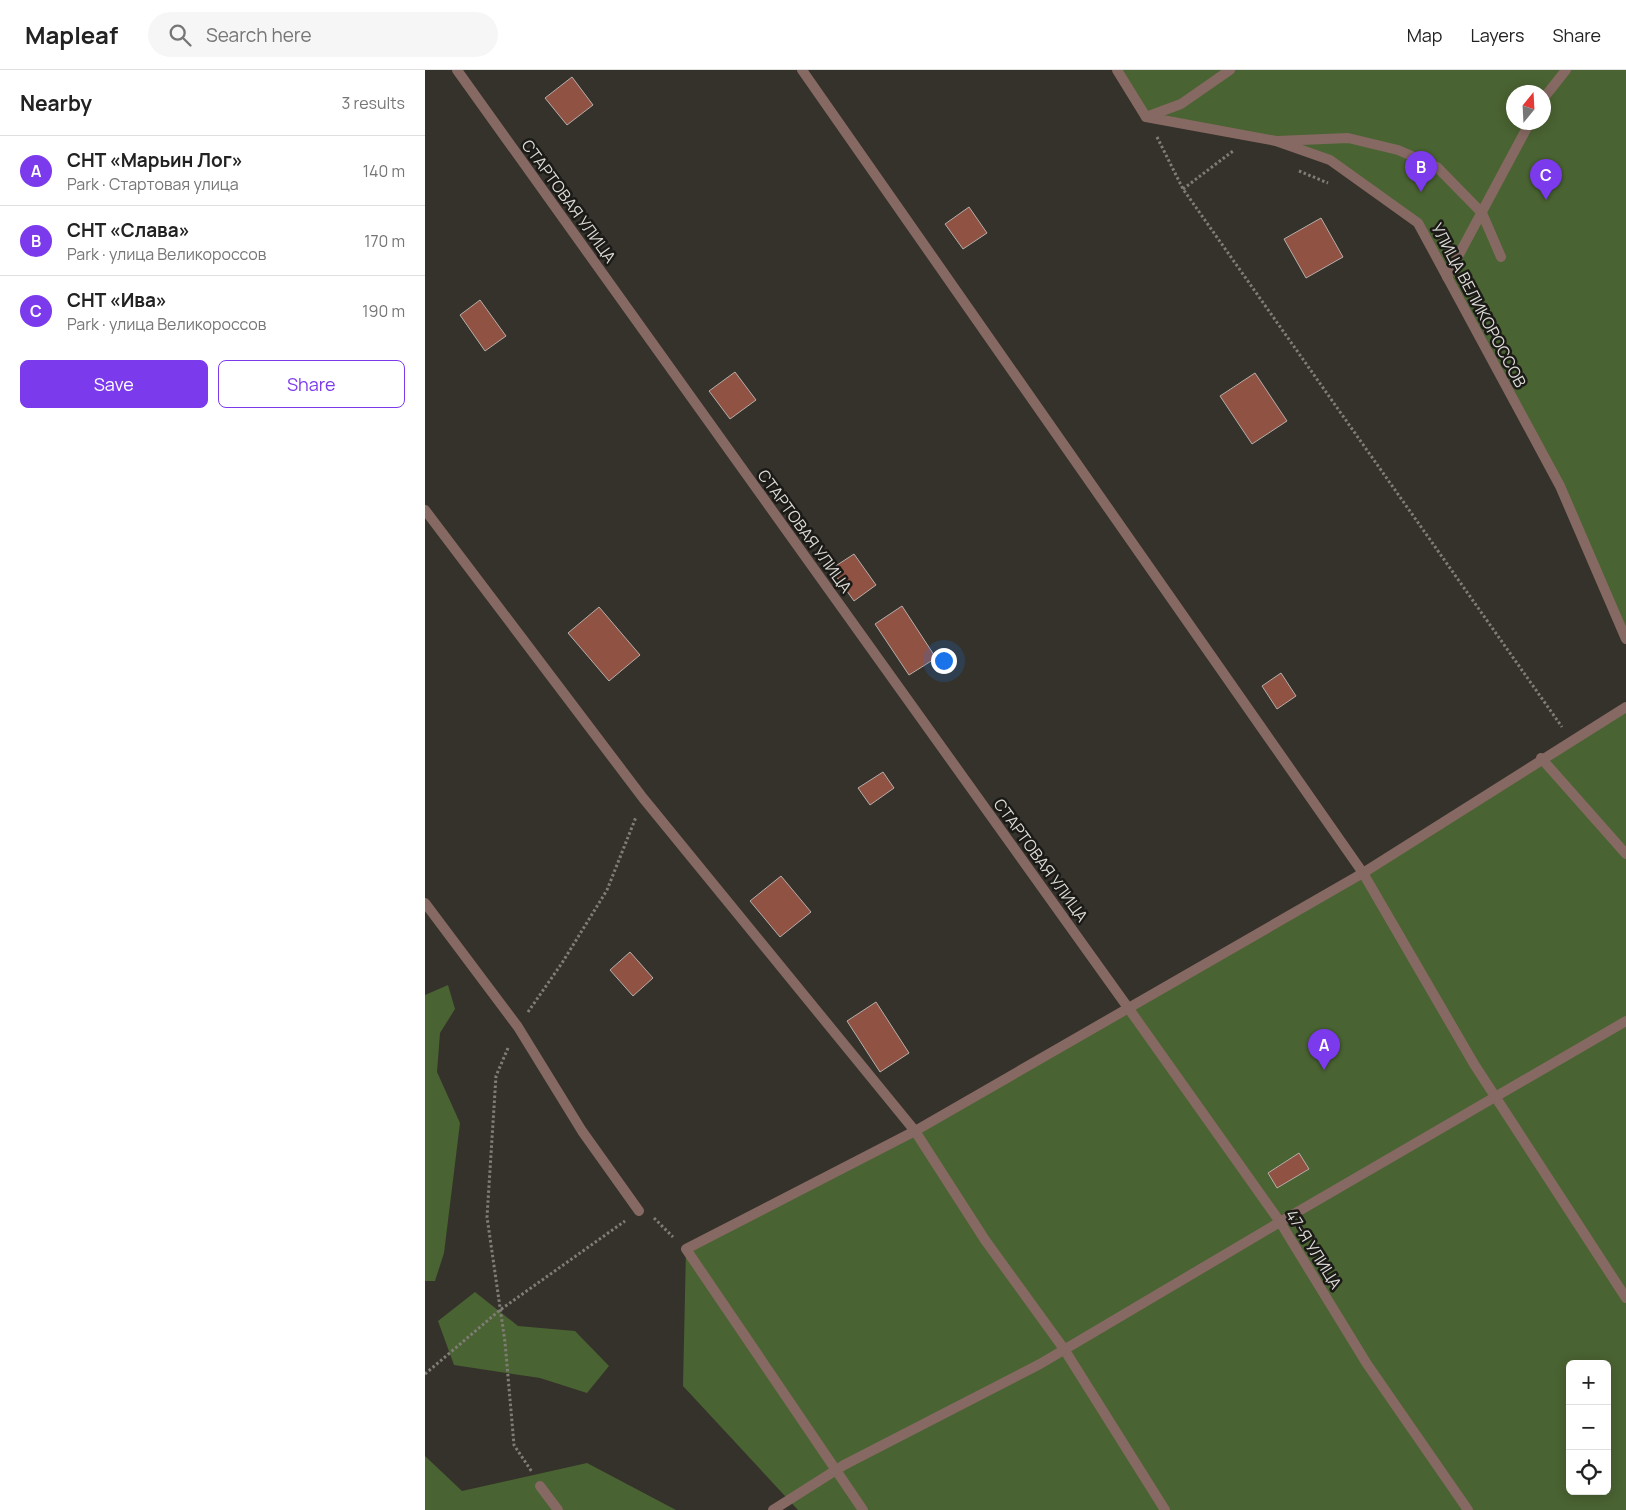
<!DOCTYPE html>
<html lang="en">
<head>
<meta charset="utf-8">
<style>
  body { margin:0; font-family:Manrope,sans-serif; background:#f6f6f6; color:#222 }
  .controls { position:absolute; right:15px; bottom:15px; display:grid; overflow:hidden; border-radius:8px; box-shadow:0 2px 12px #0003 }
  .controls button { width:45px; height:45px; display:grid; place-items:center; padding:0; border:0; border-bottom:1px solid #e0e0e0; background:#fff; color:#222; font:25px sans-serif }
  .compass { position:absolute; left:1081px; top:15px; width:45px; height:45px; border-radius:50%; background:#fff; box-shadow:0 2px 12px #0003; rotate:18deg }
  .you { position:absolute; left:518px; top:590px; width:18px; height:18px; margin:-12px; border:4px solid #fff; border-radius:50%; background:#1a73e8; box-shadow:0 0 0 8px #1a73e833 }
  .badge { display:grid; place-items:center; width:32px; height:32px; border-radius:50%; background:#7c3aed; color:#fff; font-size:16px; font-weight:700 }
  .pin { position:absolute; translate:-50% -41px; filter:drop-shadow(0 1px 2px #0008) }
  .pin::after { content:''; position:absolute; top:26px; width:18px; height:15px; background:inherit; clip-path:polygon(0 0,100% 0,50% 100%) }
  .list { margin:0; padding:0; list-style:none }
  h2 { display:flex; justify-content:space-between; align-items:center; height:65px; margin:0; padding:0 20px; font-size:21px }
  h2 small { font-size:16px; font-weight:400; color:#767676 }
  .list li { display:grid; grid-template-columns:32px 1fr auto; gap:15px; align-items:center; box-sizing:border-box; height:70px; padding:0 20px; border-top:1px solid #e0e0e0 }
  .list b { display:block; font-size:19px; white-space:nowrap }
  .list p { margin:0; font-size:16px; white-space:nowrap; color:#767676 }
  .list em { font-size:16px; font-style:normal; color:#767676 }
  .actions { display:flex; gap:10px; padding:15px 20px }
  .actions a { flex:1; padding:11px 0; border:1px solid #7c3aed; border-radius:8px; text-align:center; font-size:18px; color:#7c3aed }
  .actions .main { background:#7c3aed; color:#fff }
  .icon { flex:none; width:28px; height:28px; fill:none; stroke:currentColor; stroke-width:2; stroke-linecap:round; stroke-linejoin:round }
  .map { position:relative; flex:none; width:1201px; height:1440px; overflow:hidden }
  header { display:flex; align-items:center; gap:30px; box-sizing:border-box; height:70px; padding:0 25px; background:#fff; border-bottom:1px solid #e0e0e0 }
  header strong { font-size:24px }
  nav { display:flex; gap:28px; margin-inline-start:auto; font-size:18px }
  .search { width:350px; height:45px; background:#f6f6f6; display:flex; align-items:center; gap:12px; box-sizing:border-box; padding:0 18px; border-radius:28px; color:#767676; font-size:19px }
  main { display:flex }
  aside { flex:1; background:#fff }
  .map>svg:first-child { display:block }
</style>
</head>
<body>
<header>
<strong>Mapleaf</strong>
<div class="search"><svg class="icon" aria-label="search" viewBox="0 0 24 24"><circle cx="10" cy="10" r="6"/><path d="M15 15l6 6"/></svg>Search here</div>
<nav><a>Map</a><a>Layers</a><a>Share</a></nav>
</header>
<main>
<aside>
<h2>Nearby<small>3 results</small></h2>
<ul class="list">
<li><span class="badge">A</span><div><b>СНТ «Марьин Лог»</b><p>Park · Стартовая улица</p></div><em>140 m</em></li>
<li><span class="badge">B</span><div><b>СНТ «Слава»</b><p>Park · улица Великороссов</p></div><em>170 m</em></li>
<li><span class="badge">C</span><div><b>СНТ «Ива»</b><p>Park · улица Великороссов</p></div><em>190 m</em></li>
</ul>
<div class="actions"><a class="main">Save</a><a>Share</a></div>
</aside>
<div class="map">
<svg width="1201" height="1440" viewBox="0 0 1201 1440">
  <rect width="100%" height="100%" fill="#35322b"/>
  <!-- green -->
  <g fill="#4a6332" fill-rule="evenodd">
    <path d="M 692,0 L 1201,0 L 1201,569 L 1135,416 L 993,153 L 905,90 L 851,71 L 721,47 ZM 1088,22 L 1118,22 L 1118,52 L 1088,52 Z"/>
    <path d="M 1201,637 L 1201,1440 L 373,1440 L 258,1316 L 261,1179 L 490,1061 L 937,803 ZM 1145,1294 L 1182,1294 L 1182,1421 L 1145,1421 Z"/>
    <path d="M 23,915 L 30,939 L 15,963 L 12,1002 L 35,1053 L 19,1183 L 10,1211 L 0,1211 L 0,925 Z"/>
    <path d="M 50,1222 L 93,1256 L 150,1261 L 184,1296 L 162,1323 L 115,1308 L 29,1295 L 13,1251 Z"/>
    <path d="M 0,1386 L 37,1421 L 162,1393 L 251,1440 L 0,1440 Z"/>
  </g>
  <!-- building -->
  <g fill="#905243" stroke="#b8aeab">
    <path d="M 147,7 L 168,35 L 142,55 L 120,28 Z"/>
    <path d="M 544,137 L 562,163 L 538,179 L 520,154 Z"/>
    <path d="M 896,148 L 918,187 L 881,208 L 859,169 Z"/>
    <path d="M 55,230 L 81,266 L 60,281 L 35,245 Z"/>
    <path d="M 310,302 L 331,330 L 305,349 L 284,321 Z"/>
    <path d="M 830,303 L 862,351 L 827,374 L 795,326 Z"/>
    <path d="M 429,484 L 451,515 L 429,531 L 406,499 Z"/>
    <path d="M 477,536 L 511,588 L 484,605 L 450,554 Z"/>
    <path d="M 174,537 L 215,585 L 184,611 L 143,563 Z"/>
    <path d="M 856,603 L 871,626 L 852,639 L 837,616 Z"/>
    <path d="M 458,702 L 469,718 L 445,735 L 433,718 Z"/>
    <path d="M 356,806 L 386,842 L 355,867 L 325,831 Z"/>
    <path d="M 205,882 L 228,908 L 208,926 L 185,900 Z"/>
    <path d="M 451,932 L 484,983 L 455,1002 L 422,951 Z"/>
    <path d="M 874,1083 L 884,1099 L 852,1118 L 843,1103 Z"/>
  </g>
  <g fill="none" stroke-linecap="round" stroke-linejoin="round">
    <!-- path -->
    <g stroke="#807d77" stroke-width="3" stroke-dasharray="2.5 2.5" stroke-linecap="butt">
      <path d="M 732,67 L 758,119 L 1137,657"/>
      <path d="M 874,101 L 903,113"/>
      <path d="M 758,119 L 808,81"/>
      <path d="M 103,942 L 137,893 L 182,820 L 211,747"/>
      <path d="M 83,978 L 71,1006 L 62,1147 L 80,1272 L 89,1375 L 107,1402"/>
      <path d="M 229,1148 L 248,1167"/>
      <path d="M 0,1304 L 75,1240 L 200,1151"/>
    </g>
    <!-- lane -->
    <g stroke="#866962" stroke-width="10">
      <path d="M 377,0 L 938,803 L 490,1061 L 560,1170 L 639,1279 L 740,1440"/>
      <path d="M 1118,29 L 1141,0"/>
      <path d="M 721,47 L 756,34 L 805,0"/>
      <path d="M 852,71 L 923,68 L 973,80 L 1012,97 L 1057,143 L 1076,187"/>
      <path d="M 1022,207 L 1105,52"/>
      <path d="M 0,440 L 218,728 L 490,1061 L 261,1179 L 438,1440"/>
      <path d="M 1201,637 L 938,803 L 1049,994 L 1201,1228"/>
      <path d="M 1116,688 L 1201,784"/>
      <path d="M 0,833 L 93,957 L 157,1061 L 214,1141"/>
      <path d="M 704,939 L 855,1152 L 942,1294 L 1043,1440"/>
      <path d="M 115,1416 L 133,1440"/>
    </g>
    <!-- street -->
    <g stroke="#866962" stroke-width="10">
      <path d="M 32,0 L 704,939"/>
      <path d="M 692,0 L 721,47 L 851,71 L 905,90 L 993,153 L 1135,416 L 1201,569"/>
      <path d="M 348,1440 L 419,1395 L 615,1294 L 855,1152 L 1201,951"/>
    </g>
  </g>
  <g text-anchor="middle" stroke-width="5" stroke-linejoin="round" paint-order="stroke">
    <!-- street labels -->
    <g font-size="16" fill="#dcdbd6" stroke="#1b1a17">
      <text transform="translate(144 131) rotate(54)" y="6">СТАРТОВАЯ УЛИЦА</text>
      <text transform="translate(1054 235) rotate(62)" y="6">УЛИЦА ВЕЛИКОРОССОВ</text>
      <text transform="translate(380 461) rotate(54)" y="6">СТАРТОВАЯ УЛИЦА</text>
      <text transform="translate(616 790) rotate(54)" y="6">СТАРТОВАЯ УЛИЦА</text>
      <text transform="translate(889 1179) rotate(58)" y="6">47-Я УЛИЦА</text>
    </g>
  </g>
</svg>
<div class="controls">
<button>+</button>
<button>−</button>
<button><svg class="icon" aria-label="locate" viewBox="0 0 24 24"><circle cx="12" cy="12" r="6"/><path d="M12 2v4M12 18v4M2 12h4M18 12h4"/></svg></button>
</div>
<svg class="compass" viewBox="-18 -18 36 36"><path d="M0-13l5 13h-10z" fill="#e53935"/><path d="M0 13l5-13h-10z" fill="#767676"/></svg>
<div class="you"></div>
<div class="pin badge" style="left:899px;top:1000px">A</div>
<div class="pin badge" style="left:996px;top:122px">B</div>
<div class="pin badge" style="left:1121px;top:130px">C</div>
</div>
</main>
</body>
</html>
